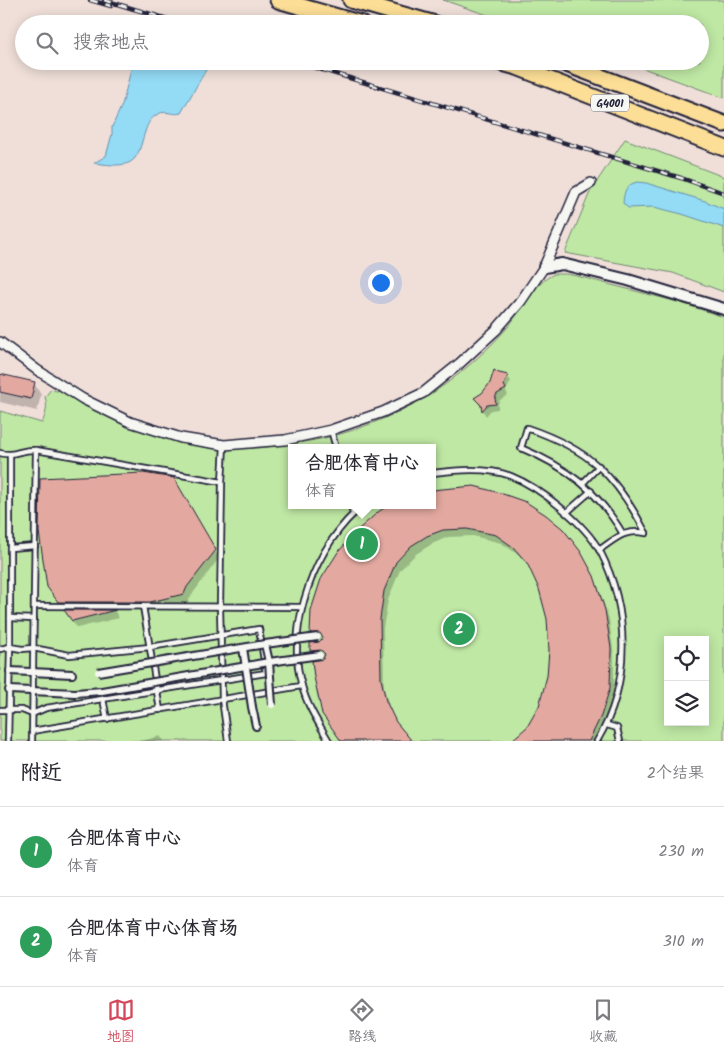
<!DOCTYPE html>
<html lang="zh">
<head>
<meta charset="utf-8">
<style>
  body { margin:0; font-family:Kalam,"LXGW WenKai TC",sans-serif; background:#f7f7f7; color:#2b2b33 }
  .controls { position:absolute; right:15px; bottom:15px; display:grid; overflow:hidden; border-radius:0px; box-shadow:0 2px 12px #0003 }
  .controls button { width:45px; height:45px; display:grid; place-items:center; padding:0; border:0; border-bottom:1px solid #e1e1e2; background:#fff; color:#2b2b33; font:25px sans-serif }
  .you { position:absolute; left:380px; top:282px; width:18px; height:18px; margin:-12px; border:4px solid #fff; border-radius:50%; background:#1a73e8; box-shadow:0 0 0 8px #1a73e833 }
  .badge { display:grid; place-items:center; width:32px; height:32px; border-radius:50%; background:#d1495b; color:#fff; font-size:16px; font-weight:700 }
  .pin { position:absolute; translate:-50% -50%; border:2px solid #fff; box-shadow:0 1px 5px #0006 }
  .popup { position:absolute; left:288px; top:444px; width:148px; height:65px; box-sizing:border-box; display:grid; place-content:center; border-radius:0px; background:#fff; filter:drop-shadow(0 1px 4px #0005); font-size:16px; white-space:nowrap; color:#7c7c81 }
  .popup b { font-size:19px; color:#2b2b33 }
  .popup::after { content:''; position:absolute; left:50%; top:100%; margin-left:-10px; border:10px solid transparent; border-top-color:#fff }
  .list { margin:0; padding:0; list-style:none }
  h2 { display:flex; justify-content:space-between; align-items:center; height:65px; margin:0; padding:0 20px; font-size:21px }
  h2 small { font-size:16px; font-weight:400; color:#7c7c81 }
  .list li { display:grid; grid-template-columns:32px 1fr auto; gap:15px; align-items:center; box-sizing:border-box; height:90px; padding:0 20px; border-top:1px solid #e1e1e2 }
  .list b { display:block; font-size:19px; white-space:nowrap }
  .list p { margin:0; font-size:16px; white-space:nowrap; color:#7c7c81 }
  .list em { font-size:16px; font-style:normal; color:#7c7c81 }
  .icon { flex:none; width:28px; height:28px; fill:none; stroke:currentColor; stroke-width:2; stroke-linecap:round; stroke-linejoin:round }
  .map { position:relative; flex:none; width:724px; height:741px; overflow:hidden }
  .search { position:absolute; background:#fff; box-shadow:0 2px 12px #0003; left:15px; right:15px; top:15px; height:55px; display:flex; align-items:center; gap:12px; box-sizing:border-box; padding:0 18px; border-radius:28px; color:#7c7c81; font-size:19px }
  .sheet { height:245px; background:#fff }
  nav { display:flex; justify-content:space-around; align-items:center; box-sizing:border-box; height:70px; border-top:1px solid #e1e1e2; background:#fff; font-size:14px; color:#7c7c81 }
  nav a { display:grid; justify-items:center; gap:2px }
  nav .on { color:#d1495b }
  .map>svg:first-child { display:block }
</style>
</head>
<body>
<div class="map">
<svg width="724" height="741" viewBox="0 0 724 741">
  <rect width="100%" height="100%" fill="#f0dfd9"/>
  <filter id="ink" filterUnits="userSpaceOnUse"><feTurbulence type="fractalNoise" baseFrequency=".02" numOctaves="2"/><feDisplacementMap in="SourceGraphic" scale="10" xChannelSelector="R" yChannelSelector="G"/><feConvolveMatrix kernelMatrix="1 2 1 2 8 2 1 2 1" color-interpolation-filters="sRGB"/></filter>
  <g filter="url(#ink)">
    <!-- green -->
    <g fill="#bfe8a4" stroke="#708570" fill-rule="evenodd">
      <path d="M 443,0 L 724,0 L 724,98 L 624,61 L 700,61 L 700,24 L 514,24 Z"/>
      <path d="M 625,139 L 724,177 L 724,292 L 673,273 L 565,253 L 590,192 Z"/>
      <path d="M 554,274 L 566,274 L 577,276 L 678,302 L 724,317 L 724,741 L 0,741 L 0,411 L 42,423 C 46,414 48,406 45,397 L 51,389 L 56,391 L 62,390 C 109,412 154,438 206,446 C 231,451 259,448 285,445 C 302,442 320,440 337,435 C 383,422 431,399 467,367 C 481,355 495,342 507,328 C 522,310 533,284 554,274 ZM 292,448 L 432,448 L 432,505 L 292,505 ZM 668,640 L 705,640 L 705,722 L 668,722 Z"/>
    </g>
    <!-- water -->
    <g fill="#94dbf6" stroke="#6691ab">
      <path d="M 123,61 L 191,61 L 207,68 L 181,113 C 172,116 164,108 155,116 C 149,120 147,126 145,132 C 142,140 140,152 135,158 C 127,169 105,164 94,163 L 106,156 L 112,134 L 112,127 L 122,105 L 131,70 Z"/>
      <path d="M 637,182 L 646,183 L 705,201 L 724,209 L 724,228 L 682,214 L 654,207 L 628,208 L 623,203 C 624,192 625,185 637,182 Z"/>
    </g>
    <!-- shadow -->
    <g fill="#0003">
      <path d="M 0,375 L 34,383 L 41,395 L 37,411 L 0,402 Z"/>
      <path d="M 507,376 L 511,381 L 506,391 L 508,395 L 500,400 L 498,404 L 498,409 L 491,410 L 486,416 L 476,399 Z"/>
      <path d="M 173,479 L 219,558 L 191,596 L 188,602 L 155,610 L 114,610 L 119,618 L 77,628 L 54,596 Z"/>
      <path d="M 432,491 L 580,553 L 598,586 L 609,619 L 614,657 L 614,696 L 605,724 L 597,741 L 513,741 L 528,728 L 541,706 L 548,676 L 550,650 L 548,619 L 540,589 L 531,569 L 519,555 L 501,543 L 473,536 L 448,537 L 432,544 L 416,554 L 400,570 L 388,600 L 383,628 L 384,688 L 390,710 L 397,725 L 410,741 L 341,741 L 326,658 L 316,659 L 312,651 L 325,642 L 325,640 L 316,640 L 312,633 L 432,505 Z"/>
      <path d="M 160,736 L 164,741 L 141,741 Z"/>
    </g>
    <!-- building -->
    <g fill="#e3a9a0" stroke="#22223b">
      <path d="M 494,370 L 499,373 L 508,375 L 504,385 L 506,389 L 497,394 L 495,398 L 496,404 L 487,405 L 482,411 L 481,405 L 474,398 L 482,393 L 490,383 Z"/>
      <path d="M 0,374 L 35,382 L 31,399 L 0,392 Z"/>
      <path d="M 143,473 L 174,478 L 216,550 L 187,587 L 184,594 L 150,602 L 58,602 L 47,587 L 39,532 L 40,478 Z"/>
      <path d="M 474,486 L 500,493 L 526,502 L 546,515 L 563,529 L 581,552 L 594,576 L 605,610 L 611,648 L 610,688 L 601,716 L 589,741 L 511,741 L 527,727 L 539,706 L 547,676 L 549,650 L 547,619 L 539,589 L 527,563 L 513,547 L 496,535 L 467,529 L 443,530 L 427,536 L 411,546 L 396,562 L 384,591 L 380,619 L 381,679 L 386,701 L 396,722 L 412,741 L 341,741 L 322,714 L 314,677 L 312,661 L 323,659 L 325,654 L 321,650 L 310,651 L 310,643 L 319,642 L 323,638 L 320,633 L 310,633 L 311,610 L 321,579 L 338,552 L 360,528 L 378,512 L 389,505 L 432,505 L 432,490 Z"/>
      <path d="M 64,610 L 116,610 L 72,621 Z"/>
    </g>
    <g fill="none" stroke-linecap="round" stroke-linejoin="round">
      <defs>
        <g id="service">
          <path d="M 331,430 L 336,448"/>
          <path d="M 224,445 L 222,482 L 220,606 L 222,699 L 228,741"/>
          <path d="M 0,453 C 15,457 20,449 36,450 L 222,482"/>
          <path d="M 432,473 C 457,470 487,467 511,476 C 541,488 584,523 600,551 C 630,609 631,685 597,741"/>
          <path d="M 583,483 L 599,466"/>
          <path d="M 351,505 L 353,514"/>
          <path d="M 566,513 L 591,491"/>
          <path d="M 623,534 C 597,490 567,467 521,448 L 527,428 C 589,449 616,475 646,533"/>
          <path d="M 10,548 L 35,546"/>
          <path d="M 599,550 C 617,538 623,529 646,533"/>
          <path d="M 35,606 L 302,607"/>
          <path d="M 143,606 L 160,710"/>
          <path d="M 10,618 L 34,619"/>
          <path d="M 0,649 L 10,647 L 22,649 L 33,648 L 69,655 L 150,647 L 259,629 L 266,673 L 46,708 L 32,714 L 22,710 L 0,710"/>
          <path d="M 103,699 L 107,719"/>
          <path d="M 607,725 L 617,728 L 620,741"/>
          <path d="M 32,731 L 301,686"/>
          <path d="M 8,741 L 10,647 L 10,456"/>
          <path d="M 32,741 L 36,450"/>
          <path d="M 329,741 C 319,724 307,706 302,686 C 284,628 316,541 364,505"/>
        </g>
        <g id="pedestrian">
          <path d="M 10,671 L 72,674"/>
          <path d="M 9,690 L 75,693 L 102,691"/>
          <path d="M 252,707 L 256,726"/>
        </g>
        <path id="minor" d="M 0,342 L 37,370 L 83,399 L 130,422 L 181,438 L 224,445 L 285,440 L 331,430 L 383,412 L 423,393 L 459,364 L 496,330 L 521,301 L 544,267 L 576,192 L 591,183"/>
        <path id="tertiary" d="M 544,267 L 562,264 L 628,280 L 724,309"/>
        <g id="motorway">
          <path d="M 278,0 L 362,24"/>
          <path d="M 351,0 L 435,24"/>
          <path d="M 495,61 L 517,67 L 724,148"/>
          <path d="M 559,61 L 724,124"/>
        </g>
      </defs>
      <!-- service casing -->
      <use href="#service" stroke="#22223b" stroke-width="8"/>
      <!-- pedestrian casing -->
      <use href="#pedestrian" stroke="#22223b" stroke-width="10"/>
      <!-- minor casing -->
      <use href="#minor" stroke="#22223b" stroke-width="12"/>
      <!-- tertiary casing -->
      <use href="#tertiary" stroke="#22223b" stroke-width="14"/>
      <!-- motorway casing -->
      <use href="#motorway" stroke="#22223b" stroke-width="19"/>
      <!-- service -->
      <use href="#service" stroke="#f6f6f2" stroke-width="4.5"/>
      <!-- pedestrian -->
      <use href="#pedestrian" stroke="#f6f6f2" stroke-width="6"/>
      <!-- minor -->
      <use href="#minor" stroke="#f6f6f2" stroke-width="9"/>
      <!-- tertiary -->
      <use href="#tertiary" stroke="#f6f6f2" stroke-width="10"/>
      <!-- motorway -->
      <use href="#motorway" stroke="#fcde96" stroke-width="15"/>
      <defs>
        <g id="rail">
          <path d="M 90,0 L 111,6"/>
          <path d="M 104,0 L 184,24"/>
          <path d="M 293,61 L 681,178 L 724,193"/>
        </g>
      </defs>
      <!-- rail casing -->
      <use href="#rail" stroke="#22223b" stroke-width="4.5"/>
      <!-- rail -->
      <use href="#rail" stroke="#f6f6f2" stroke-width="2.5" stroke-dasharray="8" stroke-linecap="butt"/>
      <defs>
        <g id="pedestrian-bridge">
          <path d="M 265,644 L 269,662 L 272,705"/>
          <path d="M 243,648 L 252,707"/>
          <path d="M 98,672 L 265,644 L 318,637"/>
          <path d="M 102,691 L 269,662 L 320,655"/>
        </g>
      </defs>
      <!-- pedestrian-bridge casing -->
      <use href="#pedestrian-bridge" stroke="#22223b" stroke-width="10" stroke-linecap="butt"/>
      <!-- pedestrian-bridge -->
      <use href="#pedestrian-bridge" stroke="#f6f6f2" stroke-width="6"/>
    </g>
  </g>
  <g text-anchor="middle" stroke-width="4" stroke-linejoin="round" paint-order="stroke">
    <!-- shield labels -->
    <rect fill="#f6f6f2" stroke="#626272" stroke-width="1" x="591" y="94.5" width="38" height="17" rx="4"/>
    <g font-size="11" font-weight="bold" fill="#22223b">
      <text x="610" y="107">G4001</text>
    </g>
  </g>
</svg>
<div class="controls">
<button><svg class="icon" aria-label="locate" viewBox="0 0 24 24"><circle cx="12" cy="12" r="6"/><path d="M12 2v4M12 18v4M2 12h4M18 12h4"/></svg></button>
<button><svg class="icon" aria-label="layers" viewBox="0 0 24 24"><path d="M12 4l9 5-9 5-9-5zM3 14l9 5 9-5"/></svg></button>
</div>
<div class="you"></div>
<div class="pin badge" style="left:362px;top:544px;background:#2e9e5b">1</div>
<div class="popup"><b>合肥体育中心</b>体育</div>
<div class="pin badge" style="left:459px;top:629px;background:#2e9e5b">2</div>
<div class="search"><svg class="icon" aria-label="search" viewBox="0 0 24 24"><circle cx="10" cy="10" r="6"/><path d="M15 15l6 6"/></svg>搜索地点</div>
</div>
<section class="sheet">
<h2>附近<small>2个结果</small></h2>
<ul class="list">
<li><span class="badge" style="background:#2e9e5b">1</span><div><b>合肥体育中心</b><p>体育</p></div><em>230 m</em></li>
<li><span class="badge" style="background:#2e9e5b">2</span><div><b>合肥体育中心体育场</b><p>体育</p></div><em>310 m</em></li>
</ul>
</section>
<nav>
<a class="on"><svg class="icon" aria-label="map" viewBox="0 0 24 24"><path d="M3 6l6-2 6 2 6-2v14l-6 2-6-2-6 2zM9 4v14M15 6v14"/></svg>地图</a>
<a><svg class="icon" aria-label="directions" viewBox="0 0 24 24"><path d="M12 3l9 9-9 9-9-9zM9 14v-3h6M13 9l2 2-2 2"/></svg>路线</a>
<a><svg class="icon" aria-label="saved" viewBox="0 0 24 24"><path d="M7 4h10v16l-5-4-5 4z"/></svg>收藏</a>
</nav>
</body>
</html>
